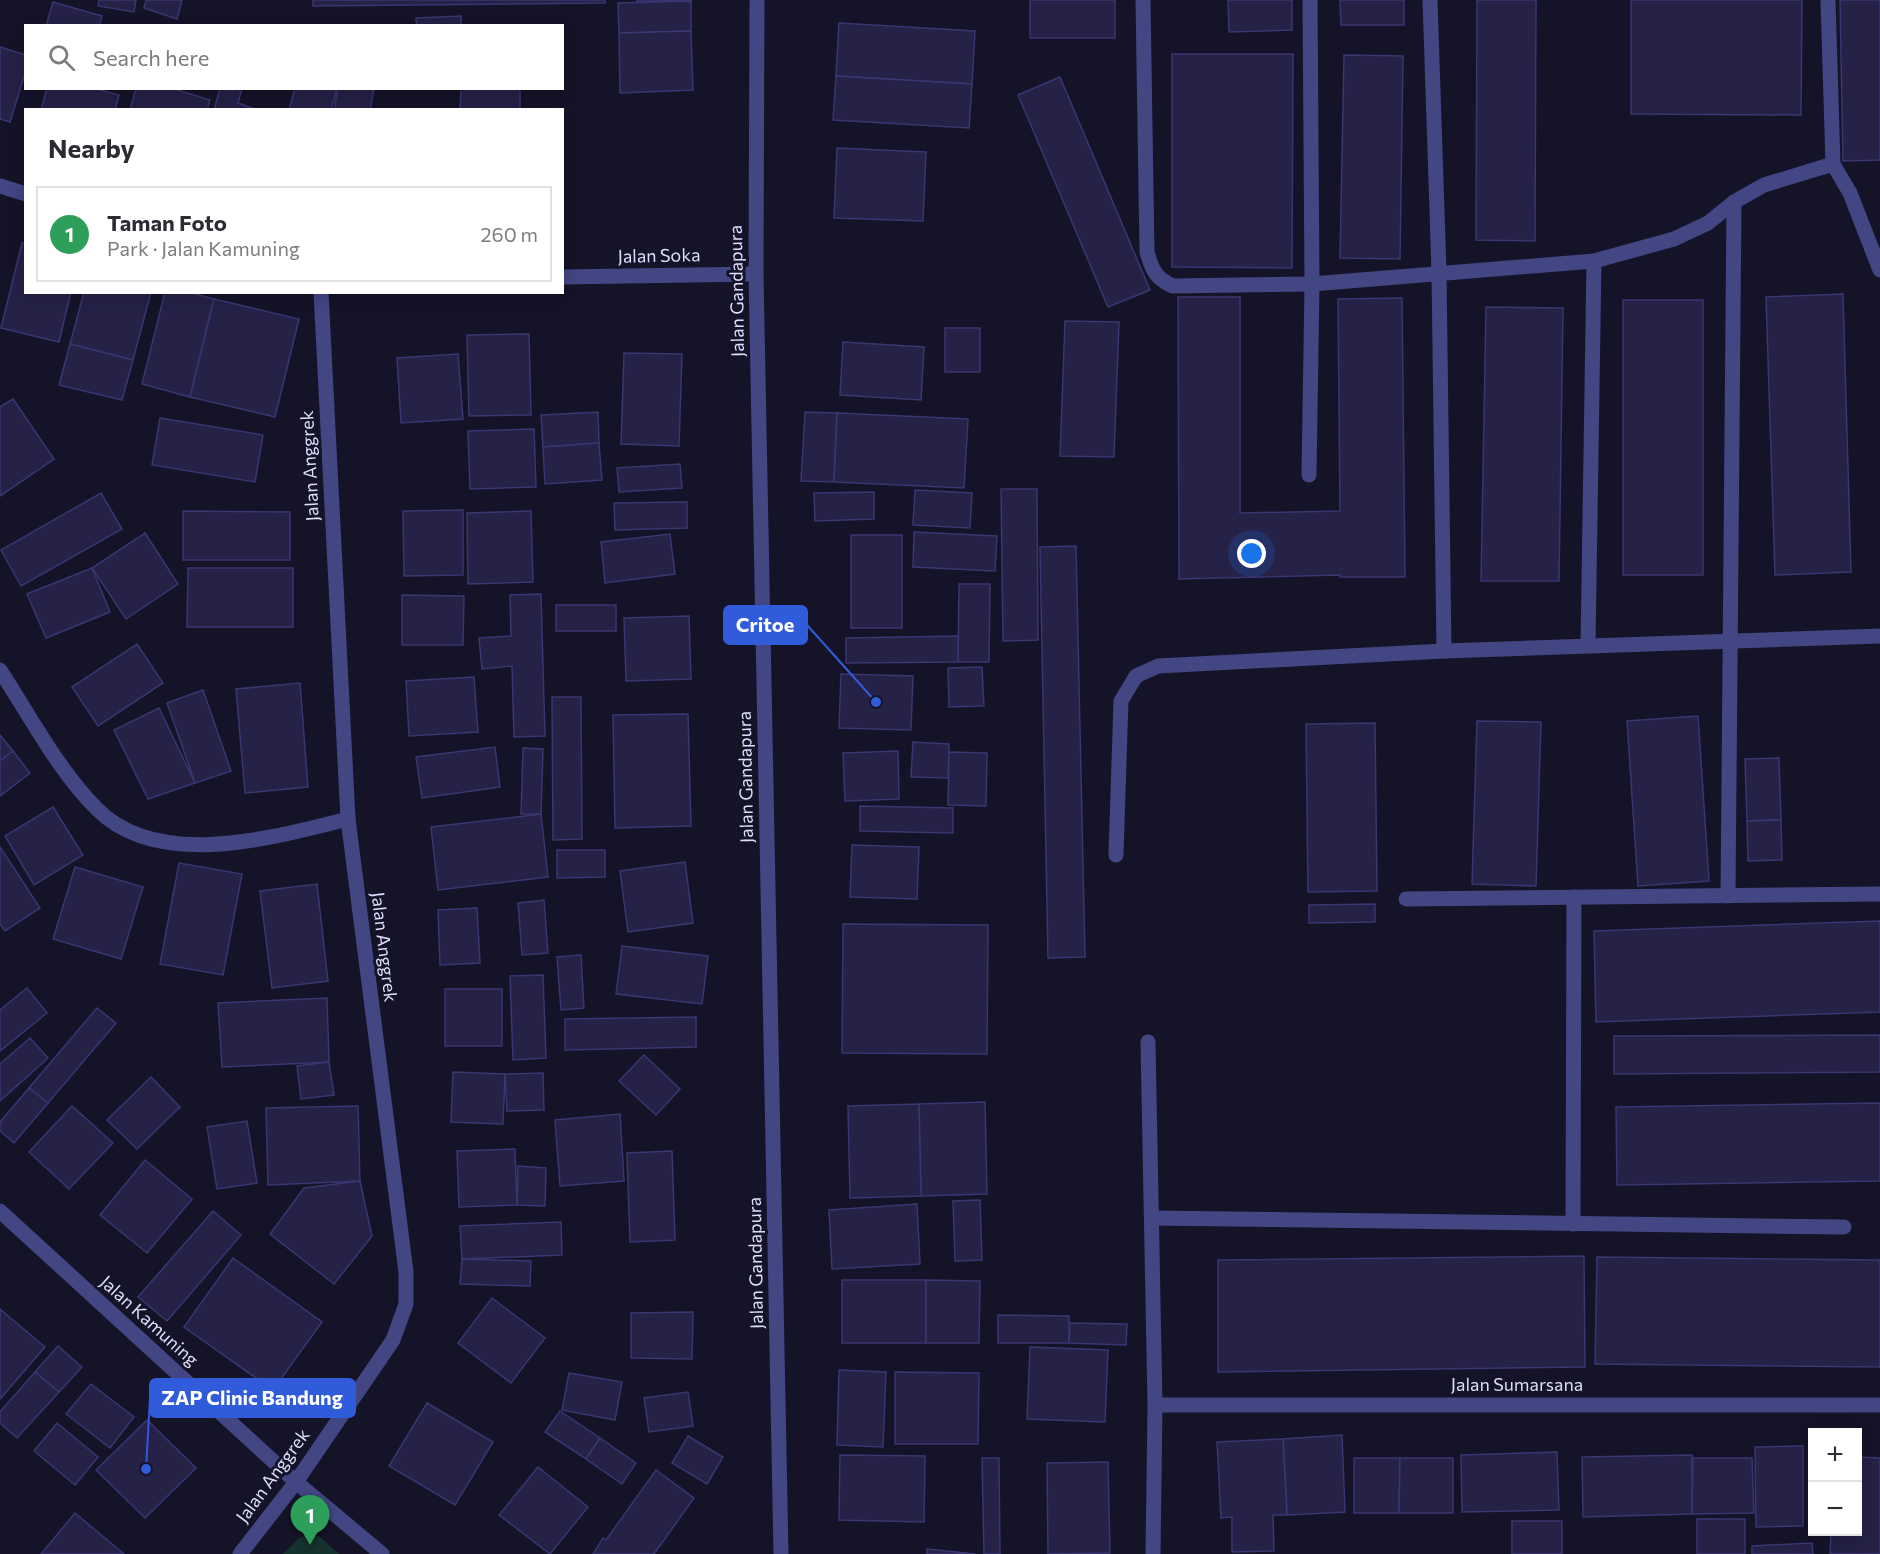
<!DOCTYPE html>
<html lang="en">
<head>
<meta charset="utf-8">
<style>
  body { margin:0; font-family:Commissioner,sans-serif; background:#f7f7f7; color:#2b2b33 }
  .controls { position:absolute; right:18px; bottom:18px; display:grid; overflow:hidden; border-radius:0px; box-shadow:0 3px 15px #0003 }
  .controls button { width:54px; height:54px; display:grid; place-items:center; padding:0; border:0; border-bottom:2px solid #e1e1e2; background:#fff; color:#2b2b33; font:30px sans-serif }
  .you { position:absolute; left:1252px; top:554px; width:21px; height:21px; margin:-15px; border:4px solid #fff; border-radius:50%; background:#1a73e8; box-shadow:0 0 0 9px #1a73e833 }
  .badge { display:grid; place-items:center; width:39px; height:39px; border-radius:50%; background:#248085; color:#fff; font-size:20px; font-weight:700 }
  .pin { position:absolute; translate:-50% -50px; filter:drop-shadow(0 2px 3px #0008) }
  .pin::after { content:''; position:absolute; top:32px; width:21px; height:18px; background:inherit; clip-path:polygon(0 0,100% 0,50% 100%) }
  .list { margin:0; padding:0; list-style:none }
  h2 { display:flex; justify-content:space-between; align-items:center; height:78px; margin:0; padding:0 24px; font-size:26px }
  h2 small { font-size:20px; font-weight:400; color:#7c7c81 }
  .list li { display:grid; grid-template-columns:39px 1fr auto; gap:18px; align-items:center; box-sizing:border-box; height:96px; margin:0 12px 12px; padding:0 12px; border:2px solid #e1e1e2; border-radius:0px }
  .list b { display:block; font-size:22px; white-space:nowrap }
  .list p { margin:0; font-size:20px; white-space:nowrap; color:#7c7c81 }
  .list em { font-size:20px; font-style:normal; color:#7c7c81 }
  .icon { flex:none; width:33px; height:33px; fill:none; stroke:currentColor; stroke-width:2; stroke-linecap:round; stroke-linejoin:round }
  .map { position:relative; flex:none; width:1880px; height:1554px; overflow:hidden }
  .search { position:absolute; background:#fff; box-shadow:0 3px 15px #0003; left:24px; top:24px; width:540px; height:66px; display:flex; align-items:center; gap:15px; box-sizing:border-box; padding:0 21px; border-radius:0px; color:#7c7c81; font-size:22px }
  .panel { position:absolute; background:#fff; box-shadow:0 3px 15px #0003; left:24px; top:108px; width:540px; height:186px; border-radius:0px }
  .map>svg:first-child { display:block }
</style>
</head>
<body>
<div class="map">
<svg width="1880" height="1554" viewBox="0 0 1880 1554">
  <rect width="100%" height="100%" fill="#151328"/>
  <!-- green -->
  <path fill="#16322e" d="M 319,1536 L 339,1554 L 283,1554 L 300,1537 Z"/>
  <!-- building -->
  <g fill="#252147" stroke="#3b3571" stroke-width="1.5">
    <path d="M 99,0 L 136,0 L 134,12 L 98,6 Z"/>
    <path d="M 146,0 L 182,0 L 177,19 L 144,8 Z"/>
    <path d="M 313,0 L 605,0 L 605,3 L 313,6 Z"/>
    <path d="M 637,0 L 691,0 L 691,1 L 637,2 Z"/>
    <rect x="1030" y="0" width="85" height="38"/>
    <path d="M 1228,0 L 1292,0 L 1292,30 L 1229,32 Z"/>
    <path d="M 1340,0 L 1404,0 L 1404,25 L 1341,25 Z"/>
    <path d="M 1477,0 L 1536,0 L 1535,241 L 1476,240 Z"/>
    <path d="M 1631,0 L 1802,0 L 1801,115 L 1631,114 Z"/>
    <path d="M 1840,0 L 1880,0 L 1880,160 L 1843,161 Z"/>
    <path d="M 691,1 L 691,31 L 619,33 L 618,3 Z"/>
    <path d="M 53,2 L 102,16 L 99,26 L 46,26 Z"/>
    <path d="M 461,16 L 461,26 L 417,26 L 416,18 Z"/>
    <path d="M 839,23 L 975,31 L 972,84 L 836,76 Z"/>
    <path d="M 691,31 L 693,90 L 620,93 L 619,33 Z"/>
    <path d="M 0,47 L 26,55 L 26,70 L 10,122 L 0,119 Z"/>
    <path d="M 1172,54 L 1293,54 L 1292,268 L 1172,267 Z"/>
    <path d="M 1344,55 L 1403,56 L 1400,259 L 1340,258 Z"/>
    <path d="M 836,76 L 972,84 L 969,128 L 833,120 Z"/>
    <path d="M 1060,77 L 1150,290 L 1108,307 L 1018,95 Z"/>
    <path d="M 47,88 L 93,88 L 119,95 L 115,110 L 41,110 Z"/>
    <path d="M 136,88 L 171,88 L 210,100 L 207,110 L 130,110 Z"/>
    <path d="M 220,88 L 242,88 L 238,103 L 258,110 L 214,110 Z"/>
    <path d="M 295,88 L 337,88 L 331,110 L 289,110 Z"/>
    <path d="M 338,88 L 374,88 L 370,110 L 334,110 Z"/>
    <path d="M 461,88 L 520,88 L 520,110 L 460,110 Z"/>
    <path d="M 837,148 L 926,152 L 923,221 L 834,218 Z"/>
    <path d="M 22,243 L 26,244 L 26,292 L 71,292 L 59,342 L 1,328 Z"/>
    <path d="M 84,292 L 151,292 L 133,360 L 70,344 Z"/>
    <path d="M 165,292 L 188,292 L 214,299 L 190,397 L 142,384 Z"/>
    <path d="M 1843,294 L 1851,572 L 1775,575 L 1766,297 Z"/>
    <path d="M 1178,297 L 1240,297 L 1240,513 L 1340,511 L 1338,299 L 1402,298 L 1405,577 L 1340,577 L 1340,575 L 1179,579 Z"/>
    <path d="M 214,299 L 299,319 L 275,417 L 190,397 Z"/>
    <rect x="1623" y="300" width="80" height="275"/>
    <path d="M 1486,307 L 1563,308 L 1559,581 L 1481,581 Z"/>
    <path d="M 1065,321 L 1119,322 L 1114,457 L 1060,456 Z"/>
    <rect x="945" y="328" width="35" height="44"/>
    <path d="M 529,334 L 531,415 L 469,416 L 467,335 Z"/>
    <path d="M 843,342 L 924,347 L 921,400 L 840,395 Z"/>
    <path d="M 70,344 L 133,360 L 122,400 L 59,385 Z"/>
    <path d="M 624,353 L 682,354 L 679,446 L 621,444 Z"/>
    <path d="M 458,354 L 463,419 L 401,423 L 397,358 Z"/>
    <path d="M 13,399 L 54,459 L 0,496 L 0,407 Z"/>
    <path d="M 598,412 L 599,443 L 543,447 L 541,415 Z"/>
    <path d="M 805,412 L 837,413 L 834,482 L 801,481 Z"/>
    <path d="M 837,413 L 968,419 L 964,488 L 834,482 Z"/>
    <path d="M 160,418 L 263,435 L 255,482 L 152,465 Z"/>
    <path d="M 534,429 L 536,487 L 470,489 L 468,431 Z"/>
    <path d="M 599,443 L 602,480 L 545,484 L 543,447 Z"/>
    <path d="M 680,464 L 682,488 L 619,492 L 617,468 Z"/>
    <path d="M 1001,489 L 1037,489 L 1038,640 L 1003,641 Z"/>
    <path d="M 915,490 L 972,493 L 970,528 L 913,525 Z"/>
    <path d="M 874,492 L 874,519 L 815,521 L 814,493 Z"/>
    <path d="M 101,493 L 122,529 L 21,586 L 1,550 Z"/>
    <path d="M 687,502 L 687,528 L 615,530 L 614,503 Z"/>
    <path d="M 463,510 L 463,575 L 404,576 L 403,511 Z"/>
    <path d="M 183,511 L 290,512 L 290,560 L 183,560 Z"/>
    <path d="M 531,511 L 533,582 L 468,584 L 467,513 Z"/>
    <path d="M 914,532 L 997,536 L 995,571 L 913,567 Z"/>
    <path d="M 145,533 L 178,584 L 126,619 L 92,568 Z"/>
    <path d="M 670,534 L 675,574 L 605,583 L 601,542 Z"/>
    <rect x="851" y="535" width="51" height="93"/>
    <path d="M 1076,546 L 1085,957 L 1048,958 L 1040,547 Z"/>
    <path d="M 92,568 L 110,612 L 46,638 L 27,594 Z"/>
    <path d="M 188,568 L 293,568 L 293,627 L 187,627 Z"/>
    <path d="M 959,584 L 990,584 L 989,662 L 958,662 Z"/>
    <path d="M 541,594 L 545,736 L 514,737 L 512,666 L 482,669 L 479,638 L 511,636 L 510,595 Z"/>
    <path d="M 402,595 L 464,596 L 463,645 L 402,645 Z"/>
    <rect x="556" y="605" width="60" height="26"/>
    <path d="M 689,616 L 691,679 L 626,681 L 624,618 Z"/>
    <path d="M 958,636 L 958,662 L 846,663 L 846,638 Z"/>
    <path d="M 137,644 L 163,683 L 98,726 L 72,687 Z"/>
    <path d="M 982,667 L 984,706 L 949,707 L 948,668 Z"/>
    <path d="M 841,674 L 913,676 L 911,730 L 839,728 Z"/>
    <path d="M 474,677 L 478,732 L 409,736 L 406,681 Z"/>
    <path d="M 300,683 L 308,787 L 245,793 L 236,689 Z"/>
    <path d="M 203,690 L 231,771 L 195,783 L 167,703 Z"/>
    <path d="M 552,697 L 581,697 L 582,839 L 553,840 Z"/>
    <path d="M 159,708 L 195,783 L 148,799 L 114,730 Z"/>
    <path d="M 688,714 L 691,826 L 615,828 L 613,715 Z"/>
    <path d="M 1698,716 L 1709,881 L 1638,886 L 1627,721 Z"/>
    <path d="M 1477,721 L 1541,722 L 1536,886 L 1472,884 Z"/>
    <path d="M 1375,723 L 1377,891 L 1308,892 L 1306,724 Z"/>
    <path d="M 0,735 L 13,751 L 0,761 Z"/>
    <path d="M 913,742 L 949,744 L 948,778 L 911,777 Z"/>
    <path d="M 495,747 L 500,787 L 422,798 L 416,757 Z"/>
    <path d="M 523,748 L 543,749 L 541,814 L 521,814 Z"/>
    <path d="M 13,751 L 30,773 L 0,796 L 0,761 Z"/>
    <path d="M 898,751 L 899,799 L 845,801 L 843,753 Z"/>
    <path d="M 949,752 L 987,753 L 986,806 L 948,805 Z"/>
    <path d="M 1779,758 L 1781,820 L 1747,821 L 1745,759 Z"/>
    <path d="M 860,806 L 953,808 L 953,833 L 860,831 Z"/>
    <path d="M 53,807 L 83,855 L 34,885 L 5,836 Z"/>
    <path d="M 541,814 L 548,877 L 438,890 L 431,827 Z"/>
    <path d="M 1781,820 L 1782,860 L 1748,861 L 1747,821 Z"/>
    <path d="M 852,845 L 919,847 L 917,899 L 850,897 Z"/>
    <path d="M 0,847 L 40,908 L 5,931 L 0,924 Z"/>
    <path d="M 557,850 L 605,850 L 605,877 L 557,878 Z"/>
    <path d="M 685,862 L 693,923 L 628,932 L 620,871 Z"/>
    <path d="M 179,863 L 242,874 L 223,975 L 160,964 Z"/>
    <path d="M 75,867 L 143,887 L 121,959 L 53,939 Z"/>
    <path d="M 317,884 L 328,981 L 272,988 L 260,891 Z"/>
    <path d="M 544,900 L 548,953 L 522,955 L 518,903 Z"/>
    <path d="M 1375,904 L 1375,922 L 1309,923 L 1309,905 Z"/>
    <path d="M 477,908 L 480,963 L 440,965 L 438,910 Z"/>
    <path d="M 1880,921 L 1880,1012 L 1596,1022 L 1594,931 Z"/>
    <path d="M 843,924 L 988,925 L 987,1054 L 842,1053 Z"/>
    <path d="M 622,946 L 708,956 L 702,1004 L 616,994 Z"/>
    <path d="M 581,955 L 584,1008 L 561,1010 L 557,957 Z"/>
    <path d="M 543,975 L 546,1058 L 513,1060 L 510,976 Z"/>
    <path d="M 27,988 L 47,1013 L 0,1051 L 0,1010 Z"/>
    <rect x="445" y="989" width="57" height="57"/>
    <path d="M 327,998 L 329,1062 L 222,1067 L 218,1003 Z"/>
    <path d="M 97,1008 L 116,1023 L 48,1103 L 29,1088 Z"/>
    <path d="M 696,1017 L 696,1047 L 565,1050 L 565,1019 Z"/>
    <path d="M 1880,1035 L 1880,1072 L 1614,1074 L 1614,1036 Z"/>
    <path d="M 30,1038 L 48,1058 L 0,1101 L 0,1064 Z"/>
    <path d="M 644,1055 L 680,1089 L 656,1115 L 619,1081 Z"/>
    <path d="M 329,1062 L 334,1095 L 301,1099 L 297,1066 Z"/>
    <path d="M 453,1072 L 505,1074 L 503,1124 L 451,1122 Z"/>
    <path d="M 543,1073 L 544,1110 L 507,1111 L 505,1074 Z"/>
    <path d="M 151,1077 L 180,1107 L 137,1149 L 107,1120 Z"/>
    <path d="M 29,1088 L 48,1103 L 14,1143 L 0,1131 L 0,1122 Z"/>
    <path d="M 985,1102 L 987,1194 L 921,1196 L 919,1104 Z"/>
    <path d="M 1880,1103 L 1880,1181 L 1617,1185 L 1616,1107 Z"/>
    <path d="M 919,1104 L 921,1196 L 850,1198 L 848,1106 Z"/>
    <path d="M 72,1106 L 113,1143 L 69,1189 L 29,1152 Z"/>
    <path d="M 358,1106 L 360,1181 L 268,1185 L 266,1108 Z"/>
    <path d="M 620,1114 L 624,1181 L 560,1186 L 555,1120 Z"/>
    <path d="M 247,1121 L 257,1183 L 217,1189 L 207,1127 Z"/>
    <path d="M 515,1149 L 517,1205 L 459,1207 L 457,1151 Z"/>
    <path d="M 672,1151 L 675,1240 L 630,1242 L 627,1153 Z"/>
    <path d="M 145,1160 L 192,1199 L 147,1253 L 100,1215 Z"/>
    <path d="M 518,1166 L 546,1168 L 545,1206 L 517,1205 Z"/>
    <path d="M 360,1181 L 372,1236 L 334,1284 L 270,1234 L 304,1188 Z"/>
    <path d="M 980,1200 L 982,1260 L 955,1261 L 953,1201 Z"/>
    <path d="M 917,1204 L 920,1264 L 832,1269 L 829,1210 Z"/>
    <path d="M 213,1211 L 241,1235 L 167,1321 L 138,1297 Z"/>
    <path d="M 561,1222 L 562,1255 L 462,1259 L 460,1226 Z"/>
    <path d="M 1584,1256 L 1585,1367 L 1218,1372 L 1218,1260 Z"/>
    <path d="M 1597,1257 L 1880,1260 L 1880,1367 L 1595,1364 Z"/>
    <path d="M 233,1258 L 322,1322 L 273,1390 L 184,1327 Z"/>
    <path d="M 462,1259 L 531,1261 L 530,1286 L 460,1284 Z"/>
    <rect x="842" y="1280" width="84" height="63"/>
    <path d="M 926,1280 L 980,1281 L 979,1343 L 926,1343 Z"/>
    <path d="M 492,1298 L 545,1338 L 511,1383 L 458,1343 Z"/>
    <path d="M 0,1309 L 45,1347 L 0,1399 Z"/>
    <path d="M 693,1312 L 692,1359 L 631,1358 L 631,1313 Z"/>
    <path d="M 998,1315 L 1069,1316 L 1069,1343 L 998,1343 Z"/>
    <path d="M 1070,1323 L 1127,1324 L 1126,1345 L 1069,1343 Z"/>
    <path d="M 58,1346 L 82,1367 L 59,1392 L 35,1372 Z"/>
    <path d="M 1030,1347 L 1108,1350 L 1105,1422 L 1027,1419 Z"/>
    <path d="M 839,1370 L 886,1372 L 883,1447 L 837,1445 Z"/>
    <path d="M 35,1372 L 59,1392 L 17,1438 L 0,1423 L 0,1412 Z"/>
    <path d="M 895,1372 L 979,1373 L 978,1444 L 895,1444 Z"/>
    <path d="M 569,1373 L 622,1382 L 615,1420 L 562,1410 Z"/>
    <path d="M 91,1384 L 134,1417 L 110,1448 L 66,1414 Z"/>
    <path d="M 688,1392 L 693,1426 L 649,1432 L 644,1398 Z"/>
    <path d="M 427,1403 L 493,1442 L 455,1505 L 389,1466 Z"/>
    <path d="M 560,1411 L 600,1438 L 586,1459 L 545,1432 Z"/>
    <path d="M 147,1420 L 196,1468 L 145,1518 L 96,1470 Z"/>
    <path d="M 57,1423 L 98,1457 L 75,1485 L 34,1451 Z"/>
    <path d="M 1342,1435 L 1345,1512 L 1287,1515 L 1283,1439 Z"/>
    <path d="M 688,1436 L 723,1457 L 707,1484 L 672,1463 Z"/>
    <path d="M 600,1438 L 636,1463 L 622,1484 L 586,1459 Z"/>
    <path d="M 1283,1439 L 1287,1515 L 1273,1515 L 1274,1551 L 1232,1552 L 1232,1517 L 1221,1518 L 1217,1442 Z"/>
    <path d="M 1803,1446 L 1803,1526 L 1756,1527 L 1755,1447 Z"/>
    <path d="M 1557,1452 L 1559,1510 L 1462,1512 L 1461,1455 Z"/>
    <path d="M 840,1455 L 925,1456 L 924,1522 L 839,1520 Z"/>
    <path d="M 1692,1455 L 1692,1514 L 1583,1517 L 1582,1457 Z"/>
    <path d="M 1858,1457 L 1880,1458 L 1880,1554 L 1830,1554 L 1831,1532 L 1858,1532 Z"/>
    <path d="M 982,1458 L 999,1458 L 1000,1554 L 984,1554 Z"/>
    <path d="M 1354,1458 L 1400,1458 L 1399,1513 L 1354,1513 Z"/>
    <path d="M 1400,1458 L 1453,1458 L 1453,1513 L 1399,1513 Z"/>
    <path d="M 1693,1458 L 1752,1458 L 1754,1513 L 1692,1514 Z"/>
    <path d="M 1108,1462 L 1110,1553 L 1048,1554 L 1047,1463 Z"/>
    <path d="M 538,1467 L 588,1507 L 550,1554 L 499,1515 Z"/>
    <path d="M 656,1470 L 694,1498 L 654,1554 L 593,1554 L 603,1538 L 606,1540 Z"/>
    <path d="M 75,1513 L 124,1554 L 41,1554 Z"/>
    <rect x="1697" y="1519" width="48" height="35"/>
    <rect x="1512" y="1521" width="50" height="33"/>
    <path d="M 1812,1543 L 1813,1554 L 1752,1554 L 1752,1546 Z"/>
    <path d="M 927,1549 L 976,1554 L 927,1554 Z"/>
  </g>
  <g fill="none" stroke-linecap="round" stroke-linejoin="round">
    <!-- minor -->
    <g stroke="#424683" stroke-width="15">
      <path d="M 757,0 L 756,274 L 781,1554"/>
      <path d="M 1143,0 L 1147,252 C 1152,270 1156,279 1173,286 L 1312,284 L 1594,261 L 1674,239 L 1708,223 L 1734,202 L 1764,185 L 1833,164 L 1828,0"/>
      <path d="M 1430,0 L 1439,272 L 1444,651"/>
      <path d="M 1833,164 L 1850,193 L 1880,270"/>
      <path d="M 0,186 L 26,194"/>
      <path d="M 562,277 L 756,274"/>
      <path d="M 1309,475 L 1312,284 L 1310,0"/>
      <path d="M 1588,646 L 1594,261"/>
      <path d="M 0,670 C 30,716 58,770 97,809 C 158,871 275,837 348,819"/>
      <path d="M 1116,855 L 1121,701 L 1136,676 L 1158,666 L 1444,651 L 1880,636"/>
      <path d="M 1728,896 L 1734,202"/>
      <path d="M 1406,899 L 1880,894"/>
      <path d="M 1148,1042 L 1155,1405 L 1153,1554"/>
      <path d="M 0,1211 L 296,1482 L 382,1554"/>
      <path d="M 1152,1218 L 1844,1227"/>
      <path d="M 1573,1224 L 1574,897"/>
      <path d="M 1155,1405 L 1880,1405"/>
      <path d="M 240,1554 L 296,1482 L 393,1340 L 406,1304 L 406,1272 L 348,819 L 321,292"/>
    </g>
  </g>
  <g text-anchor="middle" stroke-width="6" stroke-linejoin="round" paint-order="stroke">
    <!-- street labels -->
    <g font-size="18" fill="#deddfc" stroke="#151328">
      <text transform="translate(659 256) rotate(-1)" y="6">Jalan Soka</text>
      <text transform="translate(737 291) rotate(-91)" y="6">Jalan Gandapura</text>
      <text transform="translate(310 466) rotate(-93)" y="6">Jalan Anggrek</text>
      <text transform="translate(746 777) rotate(-91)" y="6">Jalan Gandapura</text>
      <text transform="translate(384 947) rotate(83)" y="6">Jalan Anggrek</text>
      <text transform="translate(756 1263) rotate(-91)" y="6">Jalan Gandapura</text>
      <text transform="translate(149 1321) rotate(42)" y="6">Jalan Kamuning</text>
      <text x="1517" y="1391">Jalan Sumarsana</text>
      <text transform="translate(273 1476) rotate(-54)" y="6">Jalan Anggrek</text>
    </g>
  </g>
  <!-- callouts -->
  <path fill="none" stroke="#305cdc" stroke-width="2" d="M876 702L807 625M146 1469L150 1398"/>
  <g fill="#305cdc" stroke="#151328" stroke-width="2">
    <circle cx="876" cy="702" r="6"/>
    <circle cx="146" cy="1469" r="6"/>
  </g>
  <g fill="#305cdc" stroke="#305cdc" stroke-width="2">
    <rect x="724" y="606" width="83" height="38" rx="6"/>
    <rect x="150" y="1379" width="205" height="38" rx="6"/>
  </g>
  <g font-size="20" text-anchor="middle" font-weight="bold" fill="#fff">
    <text x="765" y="632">Critoe</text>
    <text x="252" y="1405">ZAP Clinic Bandung</text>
  </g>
</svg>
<div class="controls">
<button>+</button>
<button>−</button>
</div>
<div class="you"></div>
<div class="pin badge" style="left:310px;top:1545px;background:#2e9e5b">1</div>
<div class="search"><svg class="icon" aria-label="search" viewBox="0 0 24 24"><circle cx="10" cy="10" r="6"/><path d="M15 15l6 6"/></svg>Search here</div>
<section class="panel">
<h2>Nearby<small></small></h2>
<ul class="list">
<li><span class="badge" style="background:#2e9e5b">1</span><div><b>Taman Foto</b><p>Park · Jalan Kamuning</p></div><em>260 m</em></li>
</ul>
</section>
</div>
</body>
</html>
